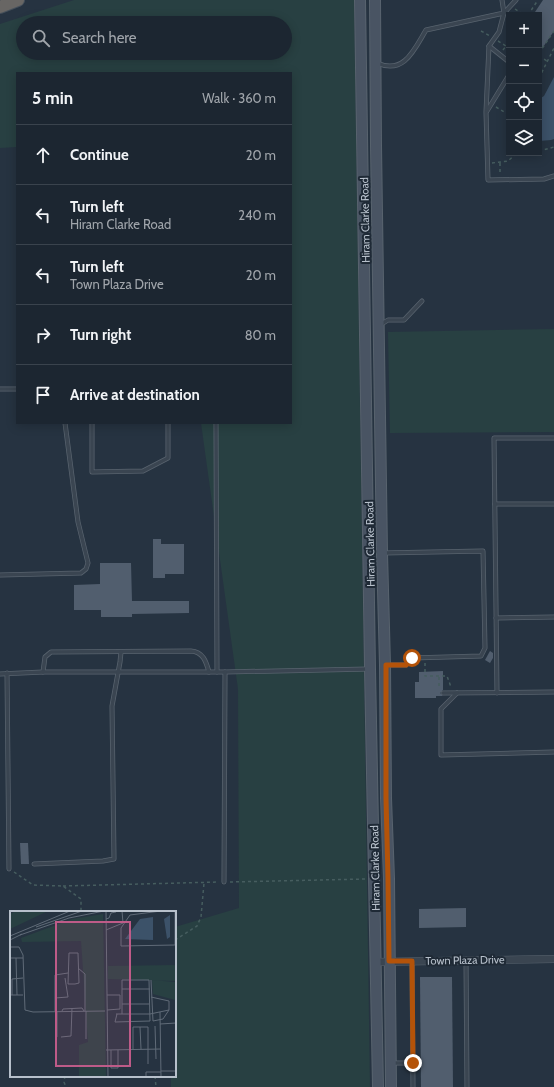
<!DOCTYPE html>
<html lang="en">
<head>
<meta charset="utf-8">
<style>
  body { margin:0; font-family:Cabin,sans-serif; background:#252e39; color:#f1f3f6 }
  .controls { position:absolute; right:12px; top:12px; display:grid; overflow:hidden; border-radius:0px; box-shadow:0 2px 10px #0003 }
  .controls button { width:36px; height:36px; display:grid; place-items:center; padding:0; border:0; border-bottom:1px solid #3a434d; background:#1c2631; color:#f1f3f6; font:20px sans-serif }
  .stop { position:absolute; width:12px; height:12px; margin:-9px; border:3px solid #b45309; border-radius:50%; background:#fff }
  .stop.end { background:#b45309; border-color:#fff; box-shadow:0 1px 4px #0008 }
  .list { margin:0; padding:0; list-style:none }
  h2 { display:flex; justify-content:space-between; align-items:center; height:52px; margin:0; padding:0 16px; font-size:17px }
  h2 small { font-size:13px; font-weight:400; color:#a0a5ab }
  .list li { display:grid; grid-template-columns:26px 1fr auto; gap:12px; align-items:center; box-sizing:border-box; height:60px; padding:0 16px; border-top:1px solid #3a434d }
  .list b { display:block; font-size:15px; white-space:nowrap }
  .list p { margin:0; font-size:13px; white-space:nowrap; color:#a0a5ab }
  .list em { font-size:13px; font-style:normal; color:#a0a5ab }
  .icon { flex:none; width:22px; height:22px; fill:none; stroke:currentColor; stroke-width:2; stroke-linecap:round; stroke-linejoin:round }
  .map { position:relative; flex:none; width:554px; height:1087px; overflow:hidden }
  .search { position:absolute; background:#1c2631; box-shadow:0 2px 10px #0003; left:16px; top:16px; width:276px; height:44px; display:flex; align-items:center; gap:10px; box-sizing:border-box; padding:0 14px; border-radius:22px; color:#a0a5ab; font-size:15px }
  .panel { position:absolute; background:#1c2631; box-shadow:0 2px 10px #0003; left:16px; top:72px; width:276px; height:352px; border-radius:0px }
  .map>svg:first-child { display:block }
</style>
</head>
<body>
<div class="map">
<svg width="554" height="1087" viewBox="0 0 554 1087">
  <rect width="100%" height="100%" fill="#263341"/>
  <!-- green -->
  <g fill="#284042" fill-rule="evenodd">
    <path d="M 74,0 L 354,0 L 370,1087 L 171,1087 L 171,1076 L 175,1076 L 175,927 L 239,908 L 238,689 L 201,423 L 291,423 L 291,73 L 17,73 L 17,147 L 0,148 L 0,24 ZM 23,23 L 285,23 L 285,53 L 23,53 Z"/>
    <path d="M 554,329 L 554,432 L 390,433 L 388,332 Z"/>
  </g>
  <!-- water -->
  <path fill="#3c5269" d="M 554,77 L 554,139 L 551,140 L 539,141 L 539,99 L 544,96 Z"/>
  <!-- building -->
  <g fill="#515e6e">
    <path d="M 543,0 L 554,0 L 554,31 L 539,53 L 539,15 L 533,15 Z"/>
    <path d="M 153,539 L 161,539 L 161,544 L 184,544 L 184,574 L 165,574 L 165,578 L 153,578 Z"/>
    <path d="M 100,563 L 131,563 L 132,601 L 189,601 L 189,613 L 132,614 L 132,617 L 101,617 L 101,610 L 74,610 L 74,585 L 100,584 Z"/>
    <path d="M 490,651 L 493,653 L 493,658 L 490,663 L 485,660 Z"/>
    <path d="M 443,671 L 443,690 L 440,693 L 443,696 L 436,696 L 436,698 L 415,698 L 415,682 L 419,682 L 419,672 Z"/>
    <path d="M 20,843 L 28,843 L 29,864 L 21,864 Z"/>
    <path d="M 466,908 L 466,927 L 419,928 L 419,909 Z"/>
    <path d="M 420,977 L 452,977 L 453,1087 L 421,1087 Z"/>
  </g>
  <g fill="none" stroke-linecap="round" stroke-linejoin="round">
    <defs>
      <g id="service">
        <path d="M 516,0 L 504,13 L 499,32 L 489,46 L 486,112 L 488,180 L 544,179 L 554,176"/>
        <path d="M 489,46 L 509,62"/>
        <path d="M 377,63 C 404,75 414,50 426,30 L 504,13 L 502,0"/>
        <path d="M 487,111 L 509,75"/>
        <path d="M 380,325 L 388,320 L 404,320 L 422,301"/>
        <path d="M 0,389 L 17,389"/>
        <path d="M 92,423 L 92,472 L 143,471 L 168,458 L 168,423"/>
        <path d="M 216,423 L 217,672"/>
        <path d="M 495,504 L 554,504"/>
        <path d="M 383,553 L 483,551 L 485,648 L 481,656 L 412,658 L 406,665 L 386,665"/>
        <path d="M 0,575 L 81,573 L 86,569 L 88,563 L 78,522 L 65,423"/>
        <path d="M 496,618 L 554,617"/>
        <path d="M 43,672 L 45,657 L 51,652 L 191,651 C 203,652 206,661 209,672"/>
        <path d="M 7,673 L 9,869"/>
        <path d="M 0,674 L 43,672 L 225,672 L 369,669"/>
        <path d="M 443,693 L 554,692"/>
        <path d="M 457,693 L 441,709 L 441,755 L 554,752"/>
        <path d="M 497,693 L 494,438 L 554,438"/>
        <path d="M 34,864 L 103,861 L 114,859 L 112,706 L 120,662 L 121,652"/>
        <path d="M 224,882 L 225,672"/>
        <path d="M 466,960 L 467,1087"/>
        <path d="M 412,961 L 413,1087"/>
        <path d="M 392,1063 L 413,1063"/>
      </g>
      <path id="minor" d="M 376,962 L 554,959"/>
      <g id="secondary">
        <path d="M 360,0 L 370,669 L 378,1087"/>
        <path d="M 375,0 L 376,145 L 382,553 L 385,665 L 386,798 L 389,879 L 391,1087"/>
      </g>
      <path id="trunk" d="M 0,7 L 18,0"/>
    </defs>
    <!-- service casing -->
    <use href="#service" stroke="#58636e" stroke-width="5"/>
    <!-- minor casing -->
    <use href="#minor" stroke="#58636e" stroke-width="8"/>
    <!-- secondary casing -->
    <use href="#secondary" stroke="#58636e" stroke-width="12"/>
    <!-- trunk casing -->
    <use href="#trunk" stroke="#45505b" stroke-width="14"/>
    <!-- path -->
    <g stroke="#465d5f" stroke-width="1.5" stroke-dasharray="3 3" stroke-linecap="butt">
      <path d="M 515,9 L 524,15"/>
      <path d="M 528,15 L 538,0"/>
      <path d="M 481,31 L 490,36"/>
      <path d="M 498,41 L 506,46"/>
      <path d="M 503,50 L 509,42"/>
      <path d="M 539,53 L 554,31"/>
      <path d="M 539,56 L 547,61"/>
      <path d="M 539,78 L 554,48"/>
      <path d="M 496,107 L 509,115"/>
      <path d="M 539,151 L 554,147"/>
      <path d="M 492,163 L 508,161 L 517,153"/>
      <path d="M 500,163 L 500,174"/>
      <path d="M 425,663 L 425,676 L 447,676 L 451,687"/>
      <path d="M 439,677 L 439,689"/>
      <path d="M 14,872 L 33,885 L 63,886 L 81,899 L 81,912"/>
      <path d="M 230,882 L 365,879"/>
      <path d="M 63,886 L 219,882"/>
      <path d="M 175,940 L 197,926 L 201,917 L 204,883"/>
      <path d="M 65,1076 L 64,1082 L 66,1087"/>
      <path d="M 155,1076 L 156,1087"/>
    </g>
    <!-- service -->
    <use href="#service" stroke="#3a4551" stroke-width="3.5"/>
    <!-- minor -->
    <use href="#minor" stroke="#3a4551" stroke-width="7"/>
    <!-- secondary -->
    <use href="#secondary" stroke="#495463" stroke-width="10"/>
    <!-- trunk -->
    <use href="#trunk" stroke="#686664" stroke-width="12"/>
  </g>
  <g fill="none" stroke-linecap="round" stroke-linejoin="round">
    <!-- route -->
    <path stroke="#b45309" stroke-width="5" d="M 412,658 L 406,665 L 386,665 L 386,798 L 388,879 L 389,961 L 412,961 L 413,1063"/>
  </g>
  <g text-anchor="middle" stroke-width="4" stroke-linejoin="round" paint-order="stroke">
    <!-- street labels -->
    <g font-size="11" fill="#b7c0cb" stroke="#1f2a36">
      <text transform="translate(365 220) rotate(-91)" y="4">Hiram Clarke Road</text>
      <text transform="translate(370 544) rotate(-91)" y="4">Hiram Clarke Road</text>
      <text transform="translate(375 868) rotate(-91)" y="4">Hiram Clarke Road</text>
      <text transform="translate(465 960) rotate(-1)" y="4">Town Plaza Drive</text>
    </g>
  </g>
  <!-- overview -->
  <g transform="translate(10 911)">
    <rect width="166" height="166" fill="#263341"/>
    <path d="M 6,0 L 38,0 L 0,18 L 0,3 ZM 93,3 L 96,166 L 69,166 L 69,134 L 78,131 L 71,30 L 12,31 L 11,27 L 62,8 ZM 166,54 L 166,70 L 98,68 L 98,55 ZM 142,69 L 165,71 L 165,89 L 143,83 Z" fill="#284042"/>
    <path d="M 160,4 L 160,26 L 157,28 L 154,8 ZM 143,6 L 143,29 L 115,28 L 130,8 Z" fill="#3c5269"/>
    <path fill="none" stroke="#606b78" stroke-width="1" d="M 96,0 L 98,166M 151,0 L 120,4 L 111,17 L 111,35 L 165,34 L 165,0M 96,8 L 99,7 L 101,2 L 106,1M 26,16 L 72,0M 96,19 L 113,12 L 112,0M 10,24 L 59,7 L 94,0M 0,25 L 60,0M 0,29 L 12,23M 0,36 L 9,36 L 13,44 L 15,99 L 23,101 L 95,100M 59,42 L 68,42 L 69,72 L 65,73 L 58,73 ZM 0,47 L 13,47M 6,47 L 7,84M 68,57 L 75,63 L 75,100M 141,69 L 143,110 L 153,108 L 159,99M 112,78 L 140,78M 0,84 L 13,84M 2,84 L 2,68 L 13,67M 97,84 L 110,84 L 110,98 L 97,99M 45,87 L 58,86 L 55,67M 112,93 L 139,93M 45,100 L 45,64 L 58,62M 47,100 L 47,126M 52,100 L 53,98 L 72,97 L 74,100M 150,101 L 151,166M 106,103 L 140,103 L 159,99 L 159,90 L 141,86M 107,103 L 105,111 L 140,110 L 139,69 L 112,69 L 112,103M 150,113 L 166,112M 145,115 L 146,148M 130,116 L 131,138M 51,126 L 61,125 L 62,97M 76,128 L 76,100M 166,137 L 166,156M 123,138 L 123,116 L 138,116 L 138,153M 96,139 L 151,138M 101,139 L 101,157 L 108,157 L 108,139M 151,160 L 166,160M 136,166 L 136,161 L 151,161"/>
    <path fill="#be5b88" fill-opacity="0.15" stroke="#be5b88" stroke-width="2" d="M 46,11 L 120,11 L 120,155 L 46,155 Z"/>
    <rect width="166" height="166" fill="none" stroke="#b7c0cb" stroke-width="2"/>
  </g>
</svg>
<div class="controls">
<button>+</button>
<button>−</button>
<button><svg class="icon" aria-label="locate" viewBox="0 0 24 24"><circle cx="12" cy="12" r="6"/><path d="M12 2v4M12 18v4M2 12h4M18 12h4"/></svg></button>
<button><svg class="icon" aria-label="layers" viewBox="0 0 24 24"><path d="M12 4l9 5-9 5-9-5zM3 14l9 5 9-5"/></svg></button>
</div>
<div class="stop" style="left:412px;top:658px"></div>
<div class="stop end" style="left:413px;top:1063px"></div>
<div class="search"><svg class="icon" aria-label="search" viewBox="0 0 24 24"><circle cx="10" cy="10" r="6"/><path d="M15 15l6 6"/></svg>Search here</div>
<section class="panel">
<h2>5 min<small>Walk · 360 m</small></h2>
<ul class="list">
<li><svg class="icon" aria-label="ahead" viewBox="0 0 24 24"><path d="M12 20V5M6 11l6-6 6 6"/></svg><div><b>Continue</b></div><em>20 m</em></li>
<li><svg class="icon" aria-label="left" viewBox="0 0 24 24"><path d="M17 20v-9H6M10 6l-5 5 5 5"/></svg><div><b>Turn left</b><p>Hiram Clarke Road</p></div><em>240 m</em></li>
<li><svg class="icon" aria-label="left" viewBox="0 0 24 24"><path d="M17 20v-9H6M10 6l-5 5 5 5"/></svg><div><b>Turn left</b><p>Town Plaza Drive</p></div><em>20 m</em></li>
<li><svg class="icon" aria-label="right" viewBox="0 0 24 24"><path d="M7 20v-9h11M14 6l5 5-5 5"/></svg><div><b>Turn right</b></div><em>80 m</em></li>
<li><svg class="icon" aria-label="arrive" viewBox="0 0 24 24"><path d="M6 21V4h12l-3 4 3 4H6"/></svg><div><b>Arrive at destination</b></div></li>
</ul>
</section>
</div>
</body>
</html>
